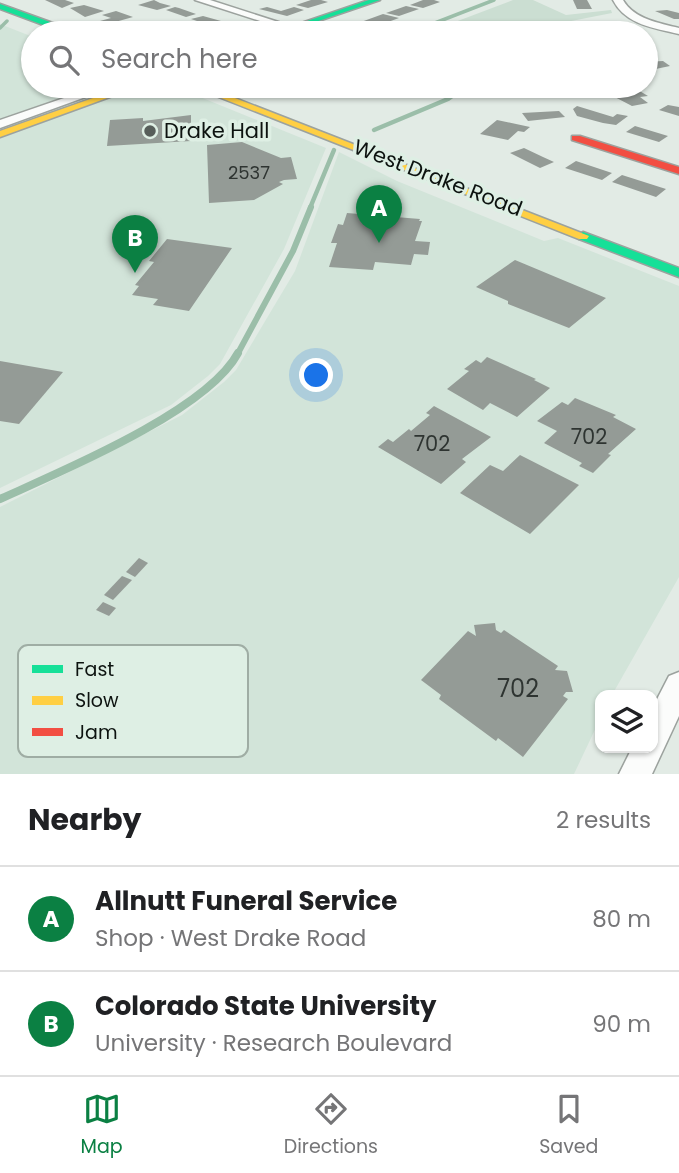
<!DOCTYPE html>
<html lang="en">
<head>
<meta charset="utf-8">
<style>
  body { margin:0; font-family:Poppins,sans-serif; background:#f6f6f6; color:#202124 }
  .controls { position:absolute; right:21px; bottom:21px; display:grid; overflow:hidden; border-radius:14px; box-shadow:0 2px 5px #0004 }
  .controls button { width:63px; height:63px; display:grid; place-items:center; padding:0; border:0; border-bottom:2px solid #e0e0e0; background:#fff; color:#202124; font:35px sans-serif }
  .you { position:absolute; left:317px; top:376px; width:24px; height:24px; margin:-18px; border:5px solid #fff; border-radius:50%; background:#1a73e8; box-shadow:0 0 0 10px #1a73e833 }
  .badge { display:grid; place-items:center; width:46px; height:46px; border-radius:50%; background:#0b8043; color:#fff; font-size:23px; font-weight:700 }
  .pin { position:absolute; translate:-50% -58px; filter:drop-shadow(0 2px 4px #0008) }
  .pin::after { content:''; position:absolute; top:37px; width:24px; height:21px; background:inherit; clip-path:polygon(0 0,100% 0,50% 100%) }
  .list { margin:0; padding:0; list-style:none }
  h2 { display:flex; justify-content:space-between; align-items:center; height:91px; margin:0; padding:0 28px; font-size:30px }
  h2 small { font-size:23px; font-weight:400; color:#757577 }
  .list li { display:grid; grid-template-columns:46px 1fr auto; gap:21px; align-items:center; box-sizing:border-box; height:105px; padding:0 28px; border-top:2px solid #e0e0e0 }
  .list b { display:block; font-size:26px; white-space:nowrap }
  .list p { margin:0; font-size:23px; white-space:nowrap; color:#757577 }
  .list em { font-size:23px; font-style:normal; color:#757577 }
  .icon { flex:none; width:38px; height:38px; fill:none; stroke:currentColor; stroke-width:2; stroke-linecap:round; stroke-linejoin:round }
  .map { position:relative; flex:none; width:679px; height:774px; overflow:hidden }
  .search { position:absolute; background:#fff; box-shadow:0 2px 5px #0004; left:21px; right:21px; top:21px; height:77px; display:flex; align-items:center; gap:18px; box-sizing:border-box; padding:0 24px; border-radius:38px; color:#757577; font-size:26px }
  .sheet { height:301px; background:#fff }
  nav { display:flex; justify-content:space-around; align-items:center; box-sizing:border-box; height:98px; border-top:2px solid #e0e0e0; background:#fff; font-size:19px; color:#757577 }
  nav a { display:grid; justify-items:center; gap:4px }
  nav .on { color:#0b8043 }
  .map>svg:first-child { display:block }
</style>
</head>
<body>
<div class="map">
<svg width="679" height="774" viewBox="0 0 679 774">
  <rect width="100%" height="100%" fill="#e2ebe5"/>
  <!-- built -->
  <g fill="#d2e4d9">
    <path d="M 0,24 L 33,37 L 33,86 L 173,86 L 326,148 L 284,249 L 220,364 L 208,376 L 171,405 L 0,488 Z"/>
    <path d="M 339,152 L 397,181 L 544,241 L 558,238 L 679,286 L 679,577 L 612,695 L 600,695 L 600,719 L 574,774 L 0,774 L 0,507 L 182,415 L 224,382 L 236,370 L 295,271 Z"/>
  </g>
  <!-- green -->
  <path fill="#cbded2" d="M 513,0 L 533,0 L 566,15 L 611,10 L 612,13 L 556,24 L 580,33 L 426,33 Z"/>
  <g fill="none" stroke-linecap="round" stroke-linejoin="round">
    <!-- stream-far3 -->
    <g stroke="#9bbea9" stroke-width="3.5">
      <path d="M 0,28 L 7,21"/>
      <path d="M 409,33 L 494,0"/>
      <path d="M 458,93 L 462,86"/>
    </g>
    <!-- stream-far2 -->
    <g stroke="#9bbea9" stroke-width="4.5">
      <path d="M 374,130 L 448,99 L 459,91"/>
      <path d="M 310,208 L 334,150"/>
    </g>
    <!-- stream-far1 -->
    <path stroke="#9bbea9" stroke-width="6" d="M 237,355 L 293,251 L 311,207"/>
    <!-- stream -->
    <path stroke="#9bbea9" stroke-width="8" d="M 0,499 C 62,471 207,411 238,353"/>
  </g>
  <!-- building -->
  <g fill="#949b96">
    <path d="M 45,0 L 65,0 L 74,3 L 62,8 Z"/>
    <path d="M 154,0 L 160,3 L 171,6 L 157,10 L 138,5 Z"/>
    <path d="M 311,0 L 321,0 L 328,2 L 308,8 L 296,5 Z"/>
    <path d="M 423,0 L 434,0 L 440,2 L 423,8 L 410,5 Z"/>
    <path d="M 573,0 L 587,0 L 592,9 L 577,9 Z"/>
    <path d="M 84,5 L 104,11 L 85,17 L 70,8 Z"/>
    <path d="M 406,6 L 419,9 L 399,16 L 386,13 Z"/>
    <path d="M 175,7 L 179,8 L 196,14 L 186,17 L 166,10 Z"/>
    <path d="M 267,7 L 281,11 L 294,7 L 304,10 L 287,16 L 259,9 Z"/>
    <path d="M 667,10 L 679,13 L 679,19 L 674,19 L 655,11 Z"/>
    <path d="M 116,11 L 133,17 L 108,24 L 100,21 L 111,18 L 102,15 Z"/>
    <path d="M 383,14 L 399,18 L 377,26 L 361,22 Z"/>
    <path d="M 203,16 L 221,21 L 209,25 L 191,19 Z"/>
    <path d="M 605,21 L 616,26 L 627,29 L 612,32 L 593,24 Z"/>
    <path d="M 225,22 L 247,29 L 235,33 L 213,26 Z"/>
    <path d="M 359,23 L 371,26 L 359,33 L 336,31 Z"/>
    <path d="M 127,24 L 144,29 L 130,33 L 115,27 Z"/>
    <path d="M 663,61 L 670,66 L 646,71 L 646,62 Z"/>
    <path d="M 342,86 L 387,86 L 370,92 L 346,91 Z"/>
    <path d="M 638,90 L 648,96 L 640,97 L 648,103 L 632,106 L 609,94 Z"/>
    <path d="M 668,105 L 679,107 L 679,116 L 659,110 Z"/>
    <path d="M 577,106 L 613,117 L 617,114 L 628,116 L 616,125 L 603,123 L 577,116 L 573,109 Z"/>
    <path d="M 559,111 L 565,117 L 528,121 L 522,113 Z"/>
    <path d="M 191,115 L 191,141 L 107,146 L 110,120 L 143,118 L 143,121 Z"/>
    <path d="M 497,120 L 530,127 L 524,132 L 518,131 L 508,140 L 480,134 Z"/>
    <path d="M 635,126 L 668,136 L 659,142 L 626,132 Z"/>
    <path d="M 242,142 L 281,158 L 291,157 L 297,179 L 284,180 L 279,182 L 283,184 L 254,200 L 209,203 L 207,145 Z"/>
    <path d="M 524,148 L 543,157 L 554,162 L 540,168 L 510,153 Z"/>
    <path d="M 576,161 L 612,173 L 602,180 L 565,168 Z"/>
    <path d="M 622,175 L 666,189 L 656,197 L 612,182 Z"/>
    <path d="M 347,213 L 420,219 L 419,221 L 422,221 L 415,241 L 430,242 L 428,255 L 414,254 L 411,265 L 375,262 L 373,270 L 329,267 L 337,243 L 331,243 L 338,224 L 343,225 Z"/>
    <path d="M 167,239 L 232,248 L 189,311 L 153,305 L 158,299 L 132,295 L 139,286 L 135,285 L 154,262 L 149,261 Z"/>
    <path d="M 515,260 L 606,298 L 569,328 L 508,304 L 508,301 L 476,287 Z"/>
    <path d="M 487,357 L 536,379 L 534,380 L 550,388 L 517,417 L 490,403 L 483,410 L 447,389 L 469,371 L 464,369 L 476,360 L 481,363 Z"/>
    <path d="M 0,361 L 63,372 L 19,424 L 0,421 Z"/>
    <path d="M 575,398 L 616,415 L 613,417 L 636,429 L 608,454 L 611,455 L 593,473 L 579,466 L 582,463 L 544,443 L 557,431 L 537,421 L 562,402 L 568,405 Z"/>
    <path d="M 434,406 L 491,437 L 462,459 L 466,462 L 441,484 L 378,447 L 388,439 L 393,442 L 409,429 L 411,431 L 430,415 L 426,413 Z"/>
    <path d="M 520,455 L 579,485 L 530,534 L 460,493 L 490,465 L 503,471 Z"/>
    <path d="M 139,558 L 148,563 L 135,577 L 126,572 Z"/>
    <path d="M 122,576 L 132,580 L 113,600 L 104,595 Z"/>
    <path d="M 103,602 L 116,608 L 109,616 L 96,610 Z"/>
    <path d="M 495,623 L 496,630 L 501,633 L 504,630 L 558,666 L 555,670 L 567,671 L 573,692 L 566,692 L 563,696 L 568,699 L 523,757 L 498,738 L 496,741 L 439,699 L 441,695 L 421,680 L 468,631 L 476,636 L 474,625 Z"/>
  </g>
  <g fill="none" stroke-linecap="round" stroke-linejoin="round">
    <defs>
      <g id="street">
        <path d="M 195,0 L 210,0 L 297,28 L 288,30 Z"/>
        <path d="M 613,0 L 623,0 C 634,19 659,23 679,28 L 679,34 C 654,28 626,25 613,0 Z"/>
        <path d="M 99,86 L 116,86 L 0,128 L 0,120 Z"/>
        <path d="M 679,672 L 679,716 L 652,774 L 619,774 L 632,748 L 653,748 L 653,707 L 669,676 Z"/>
      </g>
      <g id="fast">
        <path d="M 369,0 L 380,0 L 283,33 L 272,33 Z"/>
        <path d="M 0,4 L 75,31 L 76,33 L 65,33 L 0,9 Z"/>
        <path d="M 583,232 L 679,268 L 679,277 L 579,239 L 577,236 Z"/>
      </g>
      <g id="slow">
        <path d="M 127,86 L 140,86 L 0,137 L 0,131 Z"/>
        <path d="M 191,86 L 204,86 L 589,236 L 587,239 L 579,239 Z"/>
      </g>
      <path id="jam" d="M 572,136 L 580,136 L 679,167 L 679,174 L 572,140 Z"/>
    </defs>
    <!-- street casing -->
    <use href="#street" stroke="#9ca29e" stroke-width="3"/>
    <!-- fast casing -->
    <use href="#fast" stroke="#9ca29e" stroke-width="3"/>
    <!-- slow casing -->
    <use href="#slow" stroke="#9ca29e" stroke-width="3"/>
    <!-- jam casing -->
    <use href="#jam" stroke="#9ca29e" stroke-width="3"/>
    <!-- street -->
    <use href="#street" fill="#fbfcfb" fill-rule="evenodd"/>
    <!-- fast -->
    <use href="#fast" fill="#16e098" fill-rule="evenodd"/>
    <!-- slow -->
    <use href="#slow" fill="#ffcf43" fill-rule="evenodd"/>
    <!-- jam -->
    <use href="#jam" fill="#f24e42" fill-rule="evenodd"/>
  </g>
  <!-- markers -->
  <circle fill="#575e5a" stroke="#deefe4" stroke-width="2.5" cx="150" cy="131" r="7"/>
  <g text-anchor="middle" stroke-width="7" stroke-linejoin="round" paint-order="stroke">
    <!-- far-number labels -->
    <g font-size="18" fill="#2e3431">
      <text x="249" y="179">2537</text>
    </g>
    <!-- far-poi labels -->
    <g font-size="21" fill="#0c120f" stroke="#deefe4" text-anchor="start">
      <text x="164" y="138">Drake Hall</text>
    </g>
    <!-- far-street labels -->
    <g font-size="21" fill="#0c120f" stroke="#deefe4">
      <text transform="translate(438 178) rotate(21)" y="7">West Drake Road</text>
    </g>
    <!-- number labels -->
    <g font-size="21" fill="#2e3431">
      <text x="589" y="444">702</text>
      <text x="432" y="451">702</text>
    </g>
    <!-- near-number labels -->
    <g font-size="24" fill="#2e3431">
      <text x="518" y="697">702</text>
    </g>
  </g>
  <!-- legend -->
  <rect x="18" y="645" width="230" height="112" rx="10" fill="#deefe4" stroke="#9fada4" stroke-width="2"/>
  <rect x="32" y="665" width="31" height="8" fill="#16e098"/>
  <rect x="32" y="696" width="31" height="9" fill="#ffcf43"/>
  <rect x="32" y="728" width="31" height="8" fill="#f24e42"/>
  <g font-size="19" fill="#0c120f">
    <text x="75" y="676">Fast</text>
    <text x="75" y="707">Slow</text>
    <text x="75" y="739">Jam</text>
  </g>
</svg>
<div class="controls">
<button><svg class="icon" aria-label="layers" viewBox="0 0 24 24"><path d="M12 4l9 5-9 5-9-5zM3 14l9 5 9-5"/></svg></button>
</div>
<div class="you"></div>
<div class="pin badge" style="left:379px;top:243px">A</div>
<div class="pin badge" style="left:135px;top:273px">B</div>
<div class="search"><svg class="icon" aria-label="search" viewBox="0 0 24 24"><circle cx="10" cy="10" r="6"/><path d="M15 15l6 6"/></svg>Search here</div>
</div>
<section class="sheet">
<h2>Nearby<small>2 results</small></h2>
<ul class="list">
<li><span class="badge">A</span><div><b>Allnutt Funeral Service</b><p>Shop · West Drake Road</p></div><em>80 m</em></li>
<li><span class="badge">B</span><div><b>Colorado State University</b><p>University · Research Boulevard</p></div><em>90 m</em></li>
</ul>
</section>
<nav>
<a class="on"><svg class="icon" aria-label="map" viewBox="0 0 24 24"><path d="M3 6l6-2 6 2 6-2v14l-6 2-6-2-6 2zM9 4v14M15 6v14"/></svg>Map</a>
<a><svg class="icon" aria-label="directions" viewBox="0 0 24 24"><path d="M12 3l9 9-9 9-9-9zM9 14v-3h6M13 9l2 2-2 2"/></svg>Directions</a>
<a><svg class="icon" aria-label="saved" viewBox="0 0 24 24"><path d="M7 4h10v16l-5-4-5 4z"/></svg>Saved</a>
</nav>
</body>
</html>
